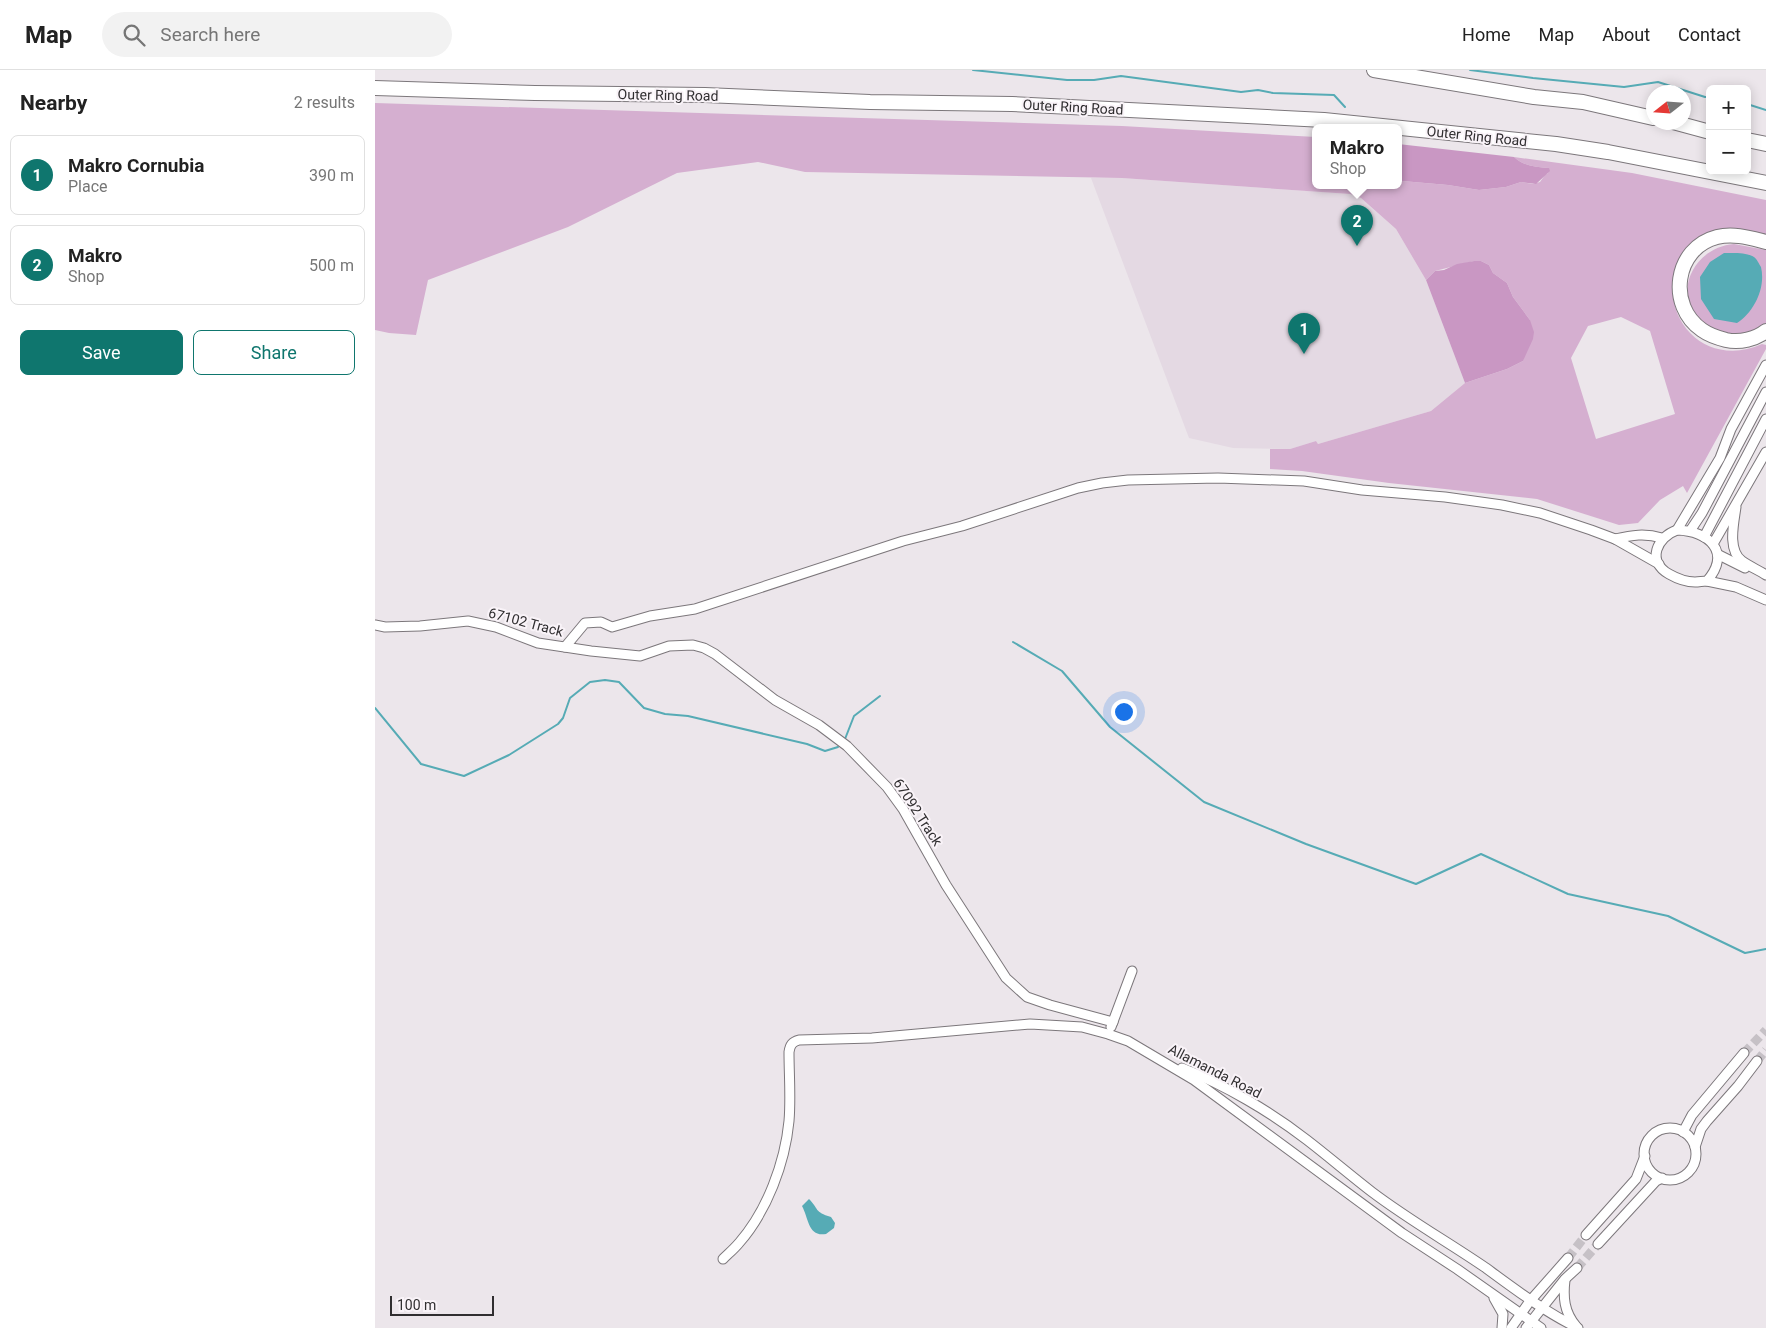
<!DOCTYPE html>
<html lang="en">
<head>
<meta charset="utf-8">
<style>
  body { margin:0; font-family:Roboto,sans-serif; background:#f2f2f2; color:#222 }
  .controls { position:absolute; right:15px; top:15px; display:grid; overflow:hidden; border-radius:8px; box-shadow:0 2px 12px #0003 }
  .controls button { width:45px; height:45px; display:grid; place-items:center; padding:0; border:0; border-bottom:1px solid #e0e0e0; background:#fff; color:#222; font:25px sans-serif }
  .compass { position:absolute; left:1271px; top:15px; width:45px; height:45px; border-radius:50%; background:#fff; box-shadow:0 2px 12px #0003; rotate:253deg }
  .scale { position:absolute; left:15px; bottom:12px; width:104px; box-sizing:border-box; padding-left:5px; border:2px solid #302e30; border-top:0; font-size:14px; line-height:18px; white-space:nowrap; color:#302e30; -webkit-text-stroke:4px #f9f3f8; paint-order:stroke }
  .you { position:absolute; left:748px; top:641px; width:18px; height:18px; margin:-12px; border:4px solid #fff; border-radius:50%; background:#1a73e8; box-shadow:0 0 0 8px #1a73e833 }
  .badge { display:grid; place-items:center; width:32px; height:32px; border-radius:50%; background:#0f766e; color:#fff; font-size:16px; font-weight:700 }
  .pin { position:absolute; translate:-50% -41px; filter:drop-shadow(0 1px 2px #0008) }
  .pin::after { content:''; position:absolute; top:26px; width:18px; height:15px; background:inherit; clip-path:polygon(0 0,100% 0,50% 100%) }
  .popup { position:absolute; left:937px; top:54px; width:90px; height:65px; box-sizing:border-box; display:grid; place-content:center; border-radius:8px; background:#fff; filter:drop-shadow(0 1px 4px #0005); font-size:16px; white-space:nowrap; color:#767676 }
  .popup b { font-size:19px; color:#222 }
  .popup::after { content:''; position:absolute; left:50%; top:100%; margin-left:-10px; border:10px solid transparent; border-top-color:#fff }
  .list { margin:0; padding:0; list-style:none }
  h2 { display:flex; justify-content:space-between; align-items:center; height:65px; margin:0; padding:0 20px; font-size:21px }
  h2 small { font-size:16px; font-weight:400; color:#767676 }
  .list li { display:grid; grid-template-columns:32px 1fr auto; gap:15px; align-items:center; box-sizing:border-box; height:80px; margin:0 10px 10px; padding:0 10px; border:1px solid #e0e0e0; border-radius:8px }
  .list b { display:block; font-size:19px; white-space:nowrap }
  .list p { margin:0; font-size:16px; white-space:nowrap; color:#767676 }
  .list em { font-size:16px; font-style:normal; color:#767676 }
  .actions { display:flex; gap:10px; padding:15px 20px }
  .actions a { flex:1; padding:11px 0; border:1px solid #0f766e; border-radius:8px; text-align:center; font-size:18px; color:#0f766e }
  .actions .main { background:#0f766e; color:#fff }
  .icon { flex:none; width:28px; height:28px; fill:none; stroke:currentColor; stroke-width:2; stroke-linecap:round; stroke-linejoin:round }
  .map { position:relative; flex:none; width:1391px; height:1258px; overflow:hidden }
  header { display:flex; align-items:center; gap:30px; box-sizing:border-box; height:70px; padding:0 25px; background:#fff; border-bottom:1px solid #e0e0e0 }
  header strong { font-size:24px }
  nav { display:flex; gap:28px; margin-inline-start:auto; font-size:18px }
  .search { width:350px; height:45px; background:#f2f2f2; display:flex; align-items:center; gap:12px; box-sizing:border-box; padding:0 18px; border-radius:28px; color:#767676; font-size:19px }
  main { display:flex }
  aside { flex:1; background:#fff }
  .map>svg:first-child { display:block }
</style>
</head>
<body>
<header>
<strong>Map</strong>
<div class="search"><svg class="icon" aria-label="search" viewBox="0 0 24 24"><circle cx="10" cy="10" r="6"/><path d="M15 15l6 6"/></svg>Search here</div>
<nav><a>Home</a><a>Map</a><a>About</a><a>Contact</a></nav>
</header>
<main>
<aside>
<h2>Nearby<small>2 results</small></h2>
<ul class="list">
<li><span class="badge">1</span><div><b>Makro Cornubia</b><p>Place</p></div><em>390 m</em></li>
<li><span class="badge">2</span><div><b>Makro</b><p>Shop</p></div><em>500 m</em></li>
</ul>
<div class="actions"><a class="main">Save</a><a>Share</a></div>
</aside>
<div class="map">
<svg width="1391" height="1258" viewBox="0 0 1391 1258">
  <rect width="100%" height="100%" fill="#ece6eb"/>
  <!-- built -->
  <path fill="#e4d9e3" d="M 716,108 L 747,108 L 975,124 L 986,128 L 1021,159 L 1051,210 L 1090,313 L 1056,341 L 943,374 L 941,371 L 915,379 L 858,378 L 814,368 Z"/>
  <!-- green -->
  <g fill="#d5afd0" fill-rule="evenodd">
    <path d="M 0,33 L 747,56 L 941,67 L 941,115 L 1023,115 L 1023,109 L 1027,111 L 1073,115 L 1104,120 L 1131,117 L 1146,112 L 1158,114 L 1165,112 L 1170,105 L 1173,103 L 1174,98 C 1162,97 1148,96 1139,87 L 1257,103 L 1391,130 L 1391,166 L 1357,159 L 1301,199 C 1285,254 1335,298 1387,274 L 1391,275 L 1391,279 L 1312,423 L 1308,416 L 1285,430 L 1263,453 L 1244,455 L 1162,429 L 1014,413 L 927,401 L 895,399 L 895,379 L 915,379 L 941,371 L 943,374 L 1056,341 L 1090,313 L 1132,299 L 1148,291 L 1155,250 L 1138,227 L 1132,213 L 1118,203 L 1114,195 L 1106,191 L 1099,191 L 1060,201 L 1051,210 L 1021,159 L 986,128 L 975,124 L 747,108 L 430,102 L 383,92 L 302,103 L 193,157 L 53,210 L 41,265 L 14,263 L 0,260 ZM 1246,247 L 1275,261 L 1300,344 L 1221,369 L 1196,288 L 1213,256 Z"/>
    <path d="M 1359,174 L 1391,180 L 1391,253 C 1377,265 1358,270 1341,261 C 1336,258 1329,255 1325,251 C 1296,220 1321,177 1359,174 Z"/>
  </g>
  <!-- forest -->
  <g fill="#c997c3">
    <path d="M 1023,74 L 1139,87 C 1148,96 1162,97 1174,98 L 1175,101 L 1161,114 L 1146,112 L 1131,117 L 1104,120 L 1073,115 L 1027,111 L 1023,109 Z"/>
    <path d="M 1099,191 L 1106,191 L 1114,195 L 1118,203 L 1132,213 L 1138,227 L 1155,250 L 1159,262 L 1158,269 L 1148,291 L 1132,299 L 1090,313 L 1051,210 L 1060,201 L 1069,200 L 1082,194 Z"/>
  </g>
  <!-- water -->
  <g fill="#56abb5">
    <path d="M 1349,183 C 1358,183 1371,182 1379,187 C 1382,189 1384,194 1386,197 C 1391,218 1379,242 1362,253 L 1339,249 L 1326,229 L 1325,207 L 1335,192 Z"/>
    <path d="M 434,1129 C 444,1139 439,1142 456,1147 L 460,1153 L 459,1158 L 451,1164 C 433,1167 434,1149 427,1136 Z"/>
  </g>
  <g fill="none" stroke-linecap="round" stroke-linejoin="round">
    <!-- stream -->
    <g stroke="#56abb5" stroke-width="2">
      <path d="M 598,0 L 692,10 L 719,10 L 746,6 L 866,22 L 883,20 L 898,23 L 959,25 L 970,37"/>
      <path d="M 1095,0 L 1158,8 L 1249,17 L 1283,12 L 1330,27 L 1335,27"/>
      <path d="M 1372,34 L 1391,40"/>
      <path d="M 638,572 L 687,601 L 735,657 L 829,732 L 931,774 L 1041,814 L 1106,784 L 1193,824 L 1293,846 L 1370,883 L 1391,879"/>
      <path d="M 0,638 L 46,694 L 89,706 L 134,685 L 183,654 L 188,648 L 195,628 L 215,612 L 230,610 L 244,612 L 269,638 L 290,644 L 313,646 L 432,674 L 450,681 L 463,677"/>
      <path d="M 470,669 L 479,646 L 505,626"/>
    </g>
    <!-- minor-tunnel -->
    <g stroke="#c6c1c6" stroke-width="9" stroke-dasharray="9 4.5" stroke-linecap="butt">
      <path d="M 1369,983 L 1391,960"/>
      <path d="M 1382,991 L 1391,980"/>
      <path d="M 1193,1188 L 1211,1165"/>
      <path d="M 1202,1198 L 1223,1174"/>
    </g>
    <defs>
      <g id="minor">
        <path d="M 1361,437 C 1359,452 1352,480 1367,491 C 1374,496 1383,500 1391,505"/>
        <path d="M 1302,460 L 1345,388 L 1356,359 L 1391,295"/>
        <path d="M 1302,460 C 1334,461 1357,482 1332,511 C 1328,511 1324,512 1320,512 C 1312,512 1301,508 1294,504 C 1271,491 1282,467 1302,460 Z"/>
        <path d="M 1315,461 L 1327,443 L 1391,322"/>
        <path d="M 1329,467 L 1391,349"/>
        <path d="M 1240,469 C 1257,465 1270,463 1287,468"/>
        <path d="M 1338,474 L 1391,382"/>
        <path d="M 1344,485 L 1370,498"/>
        <path d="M 1332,511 L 1361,517 L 1391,530"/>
        <path d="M 0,555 L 10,557 L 45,556 L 93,551 L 121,557 L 163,573 L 216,581 L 265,586 L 294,576 L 318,575 L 329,578 L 340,584 L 400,630 L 444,655 L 472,676 L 512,717 L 528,739 L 571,815 L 631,908 L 652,927 L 675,935 L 738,952"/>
        <path d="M 190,577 L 210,553 L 226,552 L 237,557 L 275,546 L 320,539 L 528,471 L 587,456 L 703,418 L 727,413 L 753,410 L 843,408 L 929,411 L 987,420 L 1070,427 L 1127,435 L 1165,443 L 1216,460 L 1240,469 L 1284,494"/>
        <path d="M 736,957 L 757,901"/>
        <path d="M 807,998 C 850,1015 896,1042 932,1070 C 954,1087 975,1105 997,1122 C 1034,1150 1073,1172 1111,1198 C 1141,1220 1170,1242 1203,1258"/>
        <circle cx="1295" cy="1084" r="26"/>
        <path d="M 1308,1062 L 1317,1045 L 1369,983"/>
        <path d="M 1320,1077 L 1326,1059 L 1332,1051 L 1363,1016 L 1382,991"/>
        <path d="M 1211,1165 L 1261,1109 L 1270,1086"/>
        <path d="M 1223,1174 L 1281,1111 L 1287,1108"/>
        <path d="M 348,1189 C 353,1184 359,1179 364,1173 C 392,1141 410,1093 414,1051 C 416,1028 414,1005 414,982 C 415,975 417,972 424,970 L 497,968 L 655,954 L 707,957 L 733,964 L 753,971 L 819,1010 L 1027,1163 L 1082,1199 L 1166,1258"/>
        <path d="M 1190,1210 C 1188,1227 1189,1242 1201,1256"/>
        <path d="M 1119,1228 L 1128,1244 L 1127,1258"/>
        <path d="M 1136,1258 L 1155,1231 L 1193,1188"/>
        <path d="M 1151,1258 L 1190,1209 L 1202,1198"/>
      </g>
      <g id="highway">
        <path d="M 999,0 L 1159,27 L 1208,32 L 1278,48"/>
        <path d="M 0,18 L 160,23 L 330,25 L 495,32 L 637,34 L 949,50 L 1181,74 L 1233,82 L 1391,113"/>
        <path d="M 1298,52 L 1335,62"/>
        <path d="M 1372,70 L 1391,74"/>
        <path d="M 1391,172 C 1375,168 1359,163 1342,167 C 1299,178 1292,236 1327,260 C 1334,265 1343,268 1351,270 C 1365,273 1381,269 1391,261"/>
      </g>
    </defs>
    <!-- minor casing -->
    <use href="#minor" stroke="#7c777b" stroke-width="11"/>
    <!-- highway casing -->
    <use href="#highway" stroke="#7c777b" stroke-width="16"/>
    <!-- minor -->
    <use href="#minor" stroke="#fff" stroke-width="9"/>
    <!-- highway -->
    <use href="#highway" stroke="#fff" stroke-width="14"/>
  </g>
  <g text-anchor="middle" stroke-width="4" stroke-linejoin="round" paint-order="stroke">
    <!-- street labels -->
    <g font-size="14" fill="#302e30" stroke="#f9f3f8">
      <text transform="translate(293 25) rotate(1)" y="5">Outer Ring Road</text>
      <text transform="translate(698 37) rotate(3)" y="5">Outer Ring Road</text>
      <text transform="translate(1102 66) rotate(6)" y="5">Outer Ring Road</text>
      <text transform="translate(151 552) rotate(15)" y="5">67102 Track</text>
      <text transform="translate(543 742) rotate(57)" y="5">67092 Track</text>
      <text transform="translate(840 1001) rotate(27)" y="5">Allamanda Road</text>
    </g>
  </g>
</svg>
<div class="controls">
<button>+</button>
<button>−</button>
</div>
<svg class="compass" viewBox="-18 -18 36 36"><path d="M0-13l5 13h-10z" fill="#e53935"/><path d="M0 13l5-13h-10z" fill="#767676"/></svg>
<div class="scale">100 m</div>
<div class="you"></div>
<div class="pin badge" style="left:929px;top:284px">1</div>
<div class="pin badge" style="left:982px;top:176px">2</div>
<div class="popup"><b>Makro</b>Shop</div>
</div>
</main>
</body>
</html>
